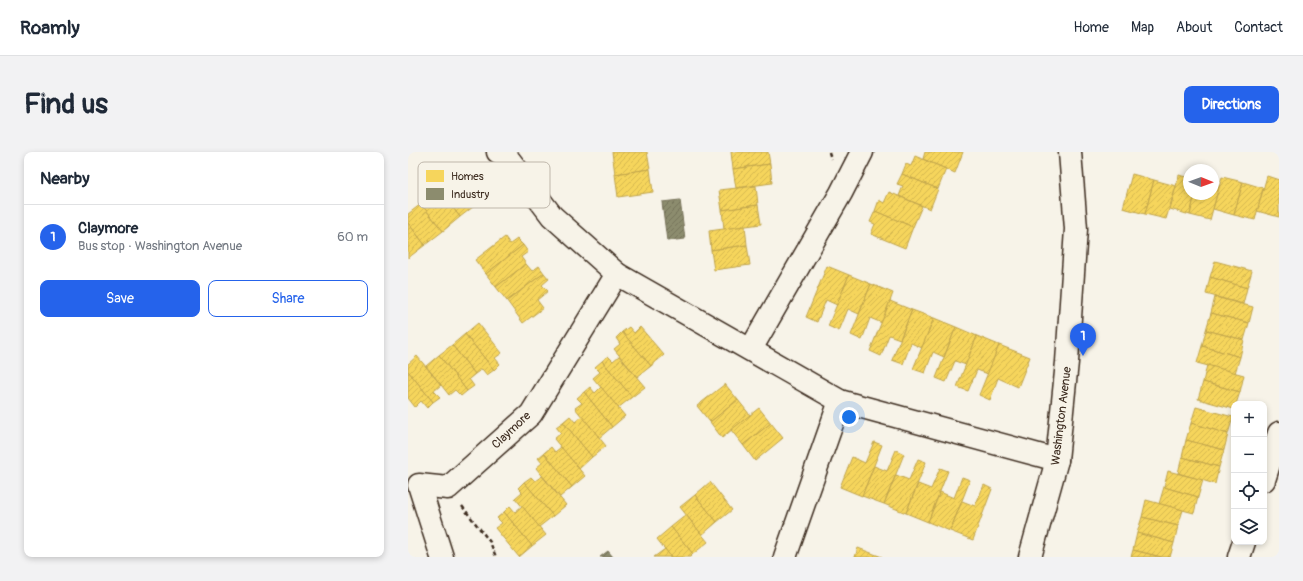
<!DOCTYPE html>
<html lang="en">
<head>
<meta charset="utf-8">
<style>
  body { margin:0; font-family:Pangolin,sans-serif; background:#f2f2f3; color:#1f2937 }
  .controls { position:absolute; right:12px; bottom:12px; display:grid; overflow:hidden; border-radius:8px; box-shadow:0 2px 6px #0003 }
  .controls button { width:36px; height:36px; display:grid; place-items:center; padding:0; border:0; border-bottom:1px solid #e0e1e3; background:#fff; color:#1f2937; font:20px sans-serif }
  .compass { position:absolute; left:775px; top:12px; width:36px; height:36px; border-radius:50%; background:#fff; box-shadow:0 2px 6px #0003; rotate:91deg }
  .you { position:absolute; left:441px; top:265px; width:14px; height:14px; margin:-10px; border:3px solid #fff; border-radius:50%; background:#1a73e8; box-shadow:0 0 0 6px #1a73e833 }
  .badge { display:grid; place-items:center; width:26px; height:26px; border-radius:50%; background:#2563eb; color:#fff; font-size:13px; font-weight:700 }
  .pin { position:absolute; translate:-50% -33px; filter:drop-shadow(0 1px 2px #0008) }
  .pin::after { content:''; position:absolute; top:21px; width:14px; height:12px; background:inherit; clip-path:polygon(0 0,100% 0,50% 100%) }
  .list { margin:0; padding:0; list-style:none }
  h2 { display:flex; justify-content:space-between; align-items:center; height:52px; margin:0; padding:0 16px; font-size:17px }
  h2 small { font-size:13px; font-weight:400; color:#747a83 }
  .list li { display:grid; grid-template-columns:26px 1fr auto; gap:12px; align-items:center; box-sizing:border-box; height:64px; padding:0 16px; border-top:1px solid #e0e1e3 }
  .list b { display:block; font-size:15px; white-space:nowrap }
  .list p { margin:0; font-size:13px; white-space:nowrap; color:#747a83 }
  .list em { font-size:13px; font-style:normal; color:#747a83 }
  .actions { display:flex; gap:8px; padding:12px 16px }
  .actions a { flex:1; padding:9px 0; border:1px solid #2563eb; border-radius:8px; text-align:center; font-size:14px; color:#2563eb }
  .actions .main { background:#2563eb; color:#fff }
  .icon { flex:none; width:22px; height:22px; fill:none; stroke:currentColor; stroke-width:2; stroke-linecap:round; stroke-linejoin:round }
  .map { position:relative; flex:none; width:871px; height:405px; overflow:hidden; border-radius:8px }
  header { display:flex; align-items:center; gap:24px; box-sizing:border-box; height:56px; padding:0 20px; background:#fff; border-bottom:1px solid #e0e1e3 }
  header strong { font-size:19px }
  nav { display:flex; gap:22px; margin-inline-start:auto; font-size:14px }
  .intro { display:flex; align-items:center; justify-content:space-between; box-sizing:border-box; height:96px; padding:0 24px }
  h1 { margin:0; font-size:28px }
  .button { padding:10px 18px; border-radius:8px; background:#2563eb; color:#fff; font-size:14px; font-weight:700 }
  main { display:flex; gap:24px; padding:0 24px }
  aside { flex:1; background:#fff; border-radius:8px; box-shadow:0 2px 6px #0003 }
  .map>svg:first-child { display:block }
</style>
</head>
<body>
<header>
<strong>Roamly</strong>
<nav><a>Home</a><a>Map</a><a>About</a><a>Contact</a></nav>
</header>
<div class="intro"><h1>Find us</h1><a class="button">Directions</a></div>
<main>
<aside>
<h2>Nearby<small></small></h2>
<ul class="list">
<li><span class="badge">1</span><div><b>Claymore</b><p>Bus stop · Washington Avenue</p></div><em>60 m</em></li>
</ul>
<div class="actions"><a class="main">Save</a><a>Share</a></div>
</aside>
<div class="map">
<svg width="871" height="405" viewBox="0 0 871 405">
  <defs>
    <pattern id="homes-hatch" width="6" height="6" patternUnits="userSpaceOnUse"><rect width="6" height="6" fill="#f6d55c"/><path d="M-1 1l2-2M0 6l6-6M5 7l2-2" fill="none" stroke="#d4b750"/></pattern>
    <pattern id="industry-hatch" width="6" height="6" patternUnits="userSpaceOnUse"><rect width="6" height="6" fill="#8c8c6e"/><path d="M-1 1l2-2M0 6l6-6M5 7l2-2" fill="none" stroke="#74735a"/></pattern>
  </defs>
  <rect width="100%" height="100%" fill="#f7f3e8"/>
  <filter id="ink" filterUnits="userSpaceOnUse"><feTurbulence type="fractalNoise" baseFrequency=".025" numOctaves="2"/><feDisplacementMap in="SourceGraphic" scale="8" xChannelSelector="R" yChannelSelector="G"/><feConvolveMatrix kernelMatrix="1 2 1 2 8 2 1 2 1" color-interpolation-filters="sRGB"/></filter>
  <g filter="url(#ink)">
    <!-- homes -->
    <g fill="url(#homes-hatch)" stroke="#bea249">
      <path d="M 204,0 L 239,0 L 242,17 L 207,22 Z"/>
      <path d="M 323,0 L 360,0 L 362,12 L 325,17 Z"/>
      <path d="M 517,0 L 555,0 L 547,21 L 515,7 Z"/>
      <path d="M 507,4 L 538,17 L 530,37 L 494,22 L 498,12 L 503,14 Z"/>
      <path d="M 362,12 L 364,31 L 328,36 L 325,17 Z"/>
      <path d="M 242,17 L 245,40 L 210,45 L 207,22 Z"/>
      <path d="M 494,22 L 530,37 L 522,57 L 491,44 L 495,34 L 489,32 Z"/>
      <path d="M 724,22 L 746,28 L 737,62 L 715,56 Z"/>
      <path d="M 771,23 L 781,26 L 781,42 L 787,42 L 782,63 L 762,57 Z"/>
      <path d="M 48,24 L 70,51 L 52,65 L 31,38 Z"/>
      <path d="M 859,24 L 871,28 L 871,65 L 849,59 Z"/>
      <path d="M 814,25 L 835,30 L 826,63 L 805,57 Z"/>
      <path d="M 746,28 L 768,34 L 758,67 L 737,62 Z"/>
      <path d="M 835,30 L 855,36 L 847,68 L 826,63 Z"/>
      <path d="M 805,32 L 811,34 L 802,68 L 782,63 L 787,42 L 805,42 Z"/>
      <path d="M 348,34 L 350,53 L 314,58 L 311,38 Z"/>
      <path d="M 31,38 L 52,65 L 35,79 L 13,52 Z"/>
      <path d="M 481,40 L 514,54 L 505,75 L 467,59 L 471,48 L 476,51 Z"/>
      <path d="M 13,52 L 35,79 L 17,93 L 0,71 L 0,62 Z"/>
      <path d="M 350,53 L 353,72 L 316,77 L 314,58 Z"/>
      <path d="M 467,59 L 505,75 L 497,96 L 463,82 L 467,72 L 462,70 Z"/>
      <path d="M 0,71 L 17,93 L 0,106 Z"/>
      <path d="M 337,74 L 339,93 L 303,98 L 301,79 Z"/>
      <path d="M 97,85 L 102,92 L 109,87 L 115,93 L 78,122 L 67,108 Z"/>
      <path d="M 115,93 L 120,100 L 113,105 L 118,112 L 88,135 L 78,122 Z"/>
      <path d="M 339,93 L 342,113 L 306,118 L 303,98 Z"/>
      <path d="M 807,109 L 844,119 L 839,136 L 802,125 Z"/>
      <path d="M 118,112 L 124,119 L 131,114 L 136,121 L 99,149 L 88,135 Z"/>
      <path d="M 419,114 L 441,123 L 429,153 L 418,148 L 409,170 L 398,165 Z"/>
      <path d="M 136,121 L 141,127 L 134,133 L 140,139 L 129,148 L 135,156 L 115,171 L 99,149 Z"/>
      <path d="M 441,123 L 463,132 L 451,162 L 440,157 L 431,179 L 420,174 Z"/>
      <path d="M 802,125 L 839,136 L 835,152 L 798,142 Z"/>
      <path d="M 463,132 L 485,141 L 474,171 L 462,166 L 454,188 L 443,183 Z"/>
      <path d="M 807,145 L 845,155 L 841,171 L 803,161 Z"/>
      <path d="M 482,149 L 504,158 L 492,187 L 481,183 L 473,204 L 462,199 Z"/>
      <path d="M 504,158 L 526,166 L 514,196 L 503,191 L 495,212 L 484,208 Z"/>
      <path d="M 803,161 L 841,171 L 836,188 L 798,178 Z"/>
      <path d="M 526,166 L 548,175 L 536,205 L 525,200 L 517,221 L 505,217 Z"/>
      <path d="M 70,171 L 94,201 L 87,206 L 92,212 L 86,218 L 57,182 Z"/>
      <path d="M 221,175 L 226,181 L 232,175 L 256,203 L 243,214 L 214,180 Z"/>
      <path d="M 548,175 L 569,184 L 558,213 L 547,209 L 538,230 L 528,226 Z"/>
      <path d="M 798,178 L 836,188 L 832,205 L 794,194 Z"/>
      <path d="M 214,180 L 243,214 L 229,225 L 206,197 L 212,192 L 208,186 Z"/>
      <path d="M 57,182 L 86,218 L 79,223 L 74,217 L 67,222 L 44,193 Z"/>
      <path d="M 569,184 L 591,193 L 580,222 L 569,218 L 560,239 L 549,235 Z"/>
      <path d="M 44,193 L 67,222 L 61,227 L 66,234 L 59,239 L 31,203 Z"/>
      <path d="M 591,193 L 622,205 L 610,235 L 590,226 L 582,248 L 571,243 Z"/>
      <path d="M 794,194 L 832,205 L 827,221 L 789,211 Z"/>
      <path d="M 31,203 L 59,239 L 53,244 L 47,238 L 41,243 L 18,214 Z"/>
      <path d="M 9,204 L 33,233 L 26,239 L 32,245 L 25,250 L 0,219 L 0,212 Z"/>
      <path d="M 200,204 L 205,209 L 211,204 L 237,235 L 224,245 L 194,209 Z"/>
      <path d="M 194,209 L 224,245 L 210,256 L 185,226 L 192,220 L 187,215 Z"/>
      <path d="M 799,213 L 836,223 L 832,240 L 795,230 Z"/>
      <path d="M 0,219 L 25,250 L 19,256 L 13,249 L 7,255 L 0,246 Z"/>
      <path d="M 795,230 L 832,240 L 828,252 L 826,252 L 826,257 L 790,247 Z"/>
      <path d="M 317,232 L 330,248 L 302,270 L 289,254 Z"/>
      <path d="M 182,235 L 187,241 L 193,235 L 217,264 L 204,275 L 176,240 Z"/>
      <path d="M 176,240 L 204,275 L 191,286 L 167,256 L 174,251 L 169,246 Z"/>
      <path d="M 330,248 L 342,263 L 314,286 L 302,270 Z"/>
      <path d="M 788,255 L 825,265 L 820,282 L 783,271 Z"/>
      <path d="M 351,256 L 363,271 L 335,293 L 323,278 Z"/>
      <path d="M 162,264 L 167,270 L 174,264 L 198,294 L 184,305 L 155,270 Z"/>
      <path d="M 155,270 L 184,305 L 171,317 L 146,287 L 153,281 L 148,275 Z"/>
      <path d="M 363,271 L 375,286 L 347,309 L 335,293 Z"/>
      <path d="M 783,271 L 820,282 L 816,298 L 778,288 Z"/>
      <path d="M 778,288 L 816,298 L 811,315 L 774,305 Z"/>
      <path d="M 466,290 L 474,293 L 454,344 L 432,335 L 444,305 L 457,311 Z"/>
      <path d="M 143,295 L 147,300 L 153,295 L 177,324 L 164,335 L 136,301 Z"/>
      <path d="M 488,298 L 496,302 L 476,352 L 454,344 L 466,314 L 479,319 Z"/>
      <path d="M 136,301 L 164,335 L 152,345 L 128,316 L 134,311 L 130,306 Z"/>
      <path d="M 774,305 L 811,315 L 807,332 L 770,321 Z"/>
      <path d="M 510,307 L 518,310 L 498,361 L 476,352 L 488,323 L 501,328 Z"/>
      <path d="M 532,316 L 540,319 L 520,370 L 498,361 L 510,332 L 523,337 Z"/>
      <path d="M 760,319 L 795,328 L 790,345 L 756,335 Z"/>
      <path d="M 134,324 L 158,353 L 145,364 L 116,330 L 123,325 L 127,329 Z"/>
      <path d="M 554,325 L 562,328 L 542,379 L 520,370 L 532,340 L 546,346 Z"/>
      <path d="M 116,330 L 145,364 L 131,375 L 107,346 L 114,340 L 110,336 Z"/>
      <path d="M 302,330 L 324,358 L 309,370 L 287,343 Z"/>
      <path d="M 576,333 L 584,337 L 565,388 L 542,379 L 554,349 L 567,354 Z"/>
      <path d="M 756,335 L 790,345 L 786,361 L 751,352 Z"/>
      <path d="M 287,343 L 309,370 L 294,383 L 272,355 Z"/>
      <path d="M 738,348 L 775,358 L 770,374 L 734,365 Z"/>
      <path d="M 102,354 L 107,360 L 114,354 L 138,383 L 124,394 L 96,360 Z"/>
      <path d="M 96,360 L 124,394 L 111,405 L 87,376 L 94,371 L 89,366 Z"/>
      <path d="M 278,363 L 300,390 L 285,402 L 263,375 Z"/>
      <path d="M 734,365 L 770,374 L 766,391 L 729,381 Z"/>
      <path d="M 263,375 L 285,402 L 282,405 L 263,405 L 249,387 Z"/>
      <path d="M 729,381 L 766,391 L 762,405 L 753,405 L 725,398 Z"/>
      <path d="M 450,396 L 474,405 L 447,405 Z"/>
      <path d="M 257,397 L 263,405 L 246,405 Z"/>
      <path d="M 725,398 L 753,405 L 723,405 Z"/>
    </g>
    <!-- industry -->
    <g fill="url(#industry-hatch)" stroke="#746f56">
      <path d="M 272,48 L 277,87 L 259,89 L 254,50 Z"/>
      <path d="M 200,399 L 205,405 L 192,405 Z"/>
    </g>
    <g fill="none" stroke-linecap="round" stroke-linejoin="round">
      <defs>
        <g id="minor">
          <path d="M 90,0 L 99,5 L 144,64 L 209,122 L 432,249 L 649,308"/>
          <path d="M 343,197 L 433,41 L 454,0"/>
          <path d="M 856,328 L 871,281"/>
          <path d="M 34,405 L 11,333 L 40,336 L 123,262 L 209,122"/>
          <path d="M 377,405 L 432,249"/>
          <path d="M 622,405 L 649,308 L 659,210 L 668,77 L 662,0"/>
          <path d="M 831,405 L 836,390"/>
        </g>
      </defs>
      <!-- minor casing -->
      <use href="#minor" stroke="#3b2a1e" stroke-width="25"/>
      <!-- path -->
      <g stroke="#3b2a1e" stroke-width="2.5" stroke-dasharray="4 3" stroke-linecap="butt">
        <path d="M 421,0 L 423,7"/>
        <path d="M 54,354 L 82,390 L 88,405"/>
      </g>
      <!-- minor -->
      <use href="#minor" stroke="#f7f3e8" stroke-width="22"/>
    </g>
  </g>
  <g text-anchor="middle" stroke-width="4" stroke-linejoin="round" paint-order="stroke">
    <!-- street labels -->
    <g font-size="12" fill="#3b2a1e" stroke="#f7f3e8">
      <text transform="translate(653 264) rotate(-83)" y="4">Washington Avenue</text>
      <text transform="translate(103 278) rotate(-43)" y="4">Claymore</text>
    </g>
  </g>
  <!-- legend -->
  <rect x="10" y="10" width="132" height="46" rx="6" fill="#f7f3e8" stroke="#bfb7ab" stroke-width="1"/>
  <rect x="18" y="18" width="18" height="12" fill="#f6d55c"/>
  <rect x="18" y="36" width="18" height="12" fill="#8c8c6e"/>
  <g font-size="11" fill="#3b2a1e">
    <text x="43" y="28">Homes</text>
    <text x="43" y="46">Industry</text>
  </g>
</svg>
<div class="controls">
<button>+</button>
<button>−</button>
<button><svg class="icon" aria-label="locate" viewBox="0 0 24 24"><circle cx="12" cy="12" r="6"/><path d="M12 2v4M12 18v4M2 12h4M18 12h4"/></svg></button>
<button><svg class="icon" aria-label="layers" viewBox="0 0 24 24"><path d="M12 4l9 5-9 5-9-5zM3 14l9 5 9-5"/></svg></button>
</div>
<svg class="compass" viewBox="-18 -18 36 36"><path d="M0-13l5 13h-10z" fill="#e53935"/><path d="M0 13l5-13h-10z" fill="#747a83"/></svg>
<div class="you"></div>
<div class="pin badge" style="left:675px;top:204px">1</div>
</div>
</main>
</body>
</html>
